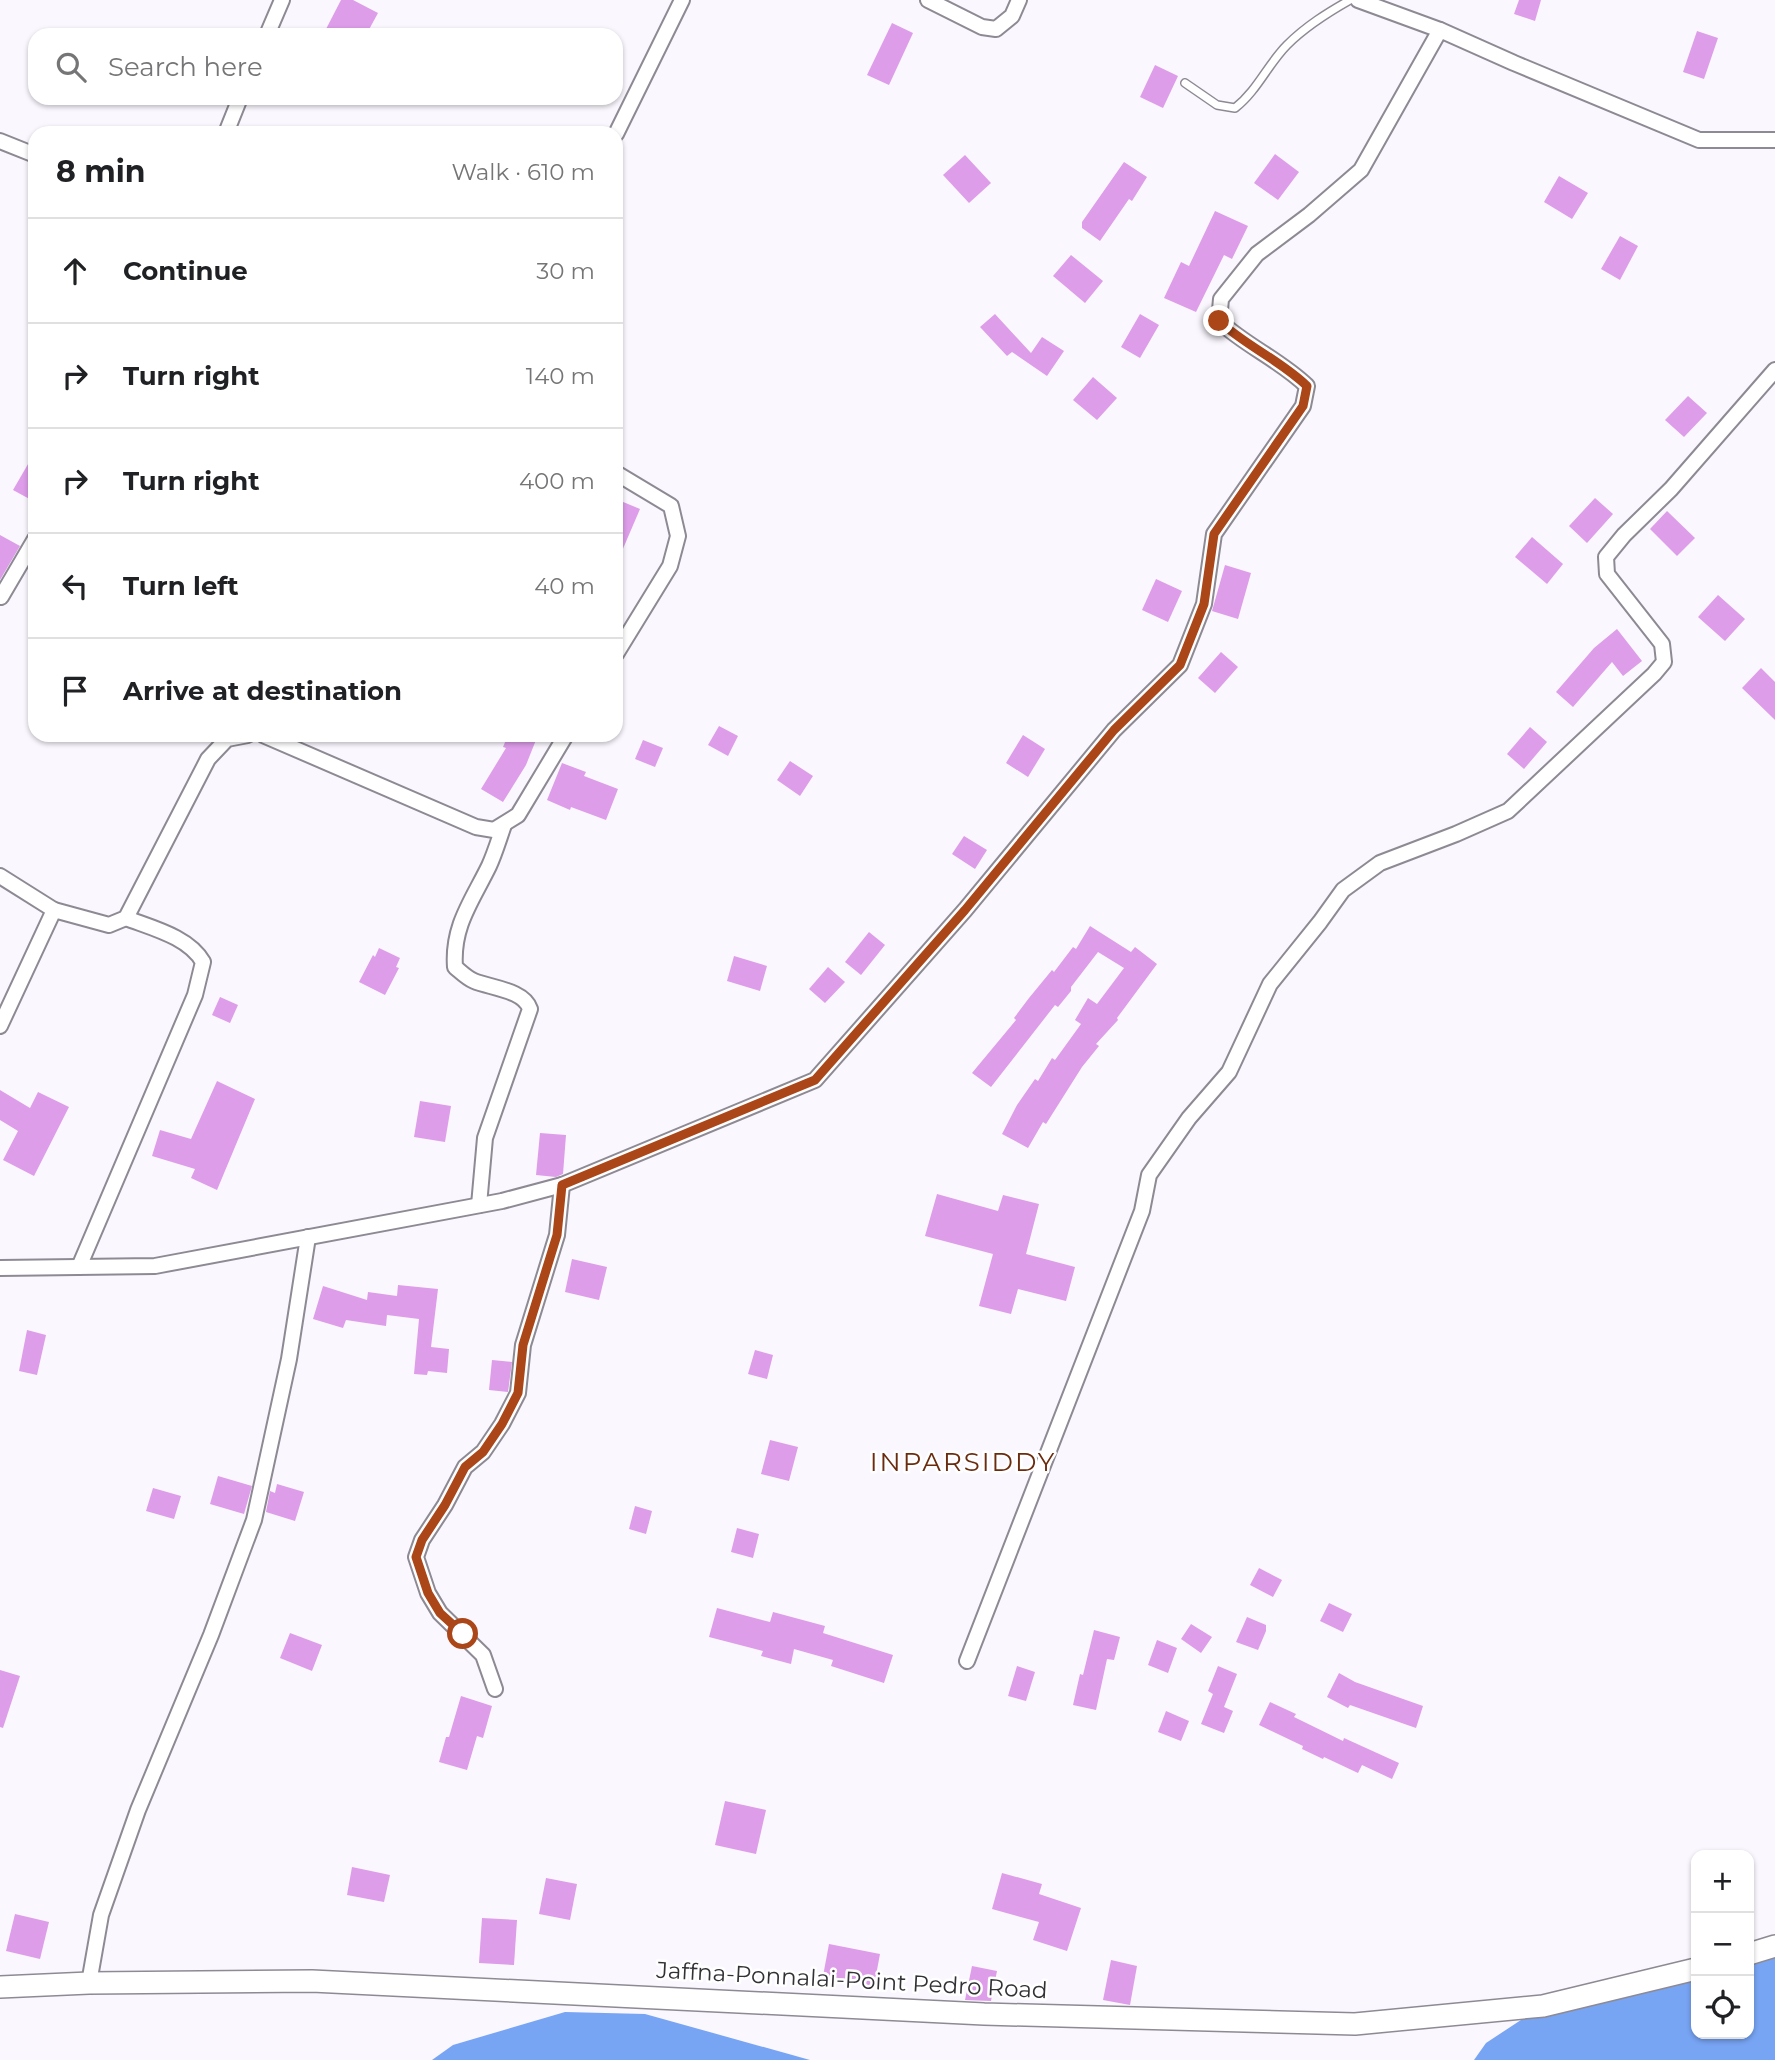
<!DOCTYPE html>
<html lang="en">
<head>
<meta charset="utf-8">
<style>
  body { margin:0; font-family:Montserrat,sans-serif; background:#f2f2f2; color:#202124 }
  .controls { position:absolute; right:21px; bottom:21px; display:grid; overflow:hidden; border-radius:14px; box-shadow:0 2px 5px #0004 }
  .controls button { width:63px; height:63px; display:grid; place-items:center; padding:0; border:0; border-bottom:2px solid #e0e0e0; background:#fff; color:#202124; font:35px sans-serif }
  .stop { position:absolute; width:21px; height:21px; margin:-16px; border:5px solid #ab4618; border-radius:50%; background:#fff }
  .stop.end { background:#ab4618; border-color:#fff; box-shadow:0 2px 7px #0008 }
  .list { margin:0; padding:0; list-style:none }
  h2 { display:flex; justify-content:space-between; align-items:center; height:91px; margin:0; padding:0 28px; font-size:30px }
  h2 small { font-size:23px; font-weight:400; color:#757577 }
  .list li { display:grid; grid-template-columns:46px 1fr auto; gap:21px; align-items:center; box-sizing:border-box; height:105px; padding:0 28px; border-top:2px solid #e0e0e0 }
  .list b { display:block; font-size:26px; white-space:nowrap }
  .list em { font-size:23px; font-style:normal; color:#757577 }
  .icon { flex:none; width:38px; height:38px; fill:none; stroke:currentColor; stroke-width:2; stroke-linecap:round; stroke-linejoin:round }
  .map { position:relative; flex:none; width:1775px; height:2060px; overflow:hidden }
  .search { position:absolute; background:#fff; box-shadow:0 2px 5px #0004; left:28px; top:28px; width:595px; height:77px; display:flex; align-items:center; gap:18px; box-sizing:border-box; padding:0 24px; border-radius:21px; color:#757577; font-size:26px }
  .panel { position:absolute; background:#fff; box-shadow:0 2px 5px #0004; left:28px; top:126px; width:595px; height:616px; border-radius:21px }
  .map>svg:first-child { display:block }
</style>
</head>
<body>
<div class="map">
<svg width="1775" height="2060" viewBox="0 0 1775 2060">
  <rect width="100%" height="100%" fill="#faf7fe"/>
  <!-- water -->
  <g fill="#77a4f3">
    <path d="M 1775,1952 L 1775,2060 L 1474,2060 L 1486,2043 L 1524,2018 L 1696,1972 L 1696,2034 L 1749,2034 L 1749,1958 Z"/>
    <path d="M 565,2012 L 645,2014 L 810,2060 L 432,2060 L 453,2045 Z"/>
  </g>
  <!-- building -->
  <g fill="#dd9de9">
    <path d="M 341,0 L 353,0 L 378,13 L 366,35 L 333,35 L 325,31 Z"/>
    <path d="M 1519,0 L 1541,0 L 1535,21 L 1514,14 Z"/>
    <path d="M 892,23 L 913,33 L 889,85 L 867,75 Z"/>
    <path d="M 1697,31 L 1718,38 L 1704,79 L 1683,72 Z"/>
    <path d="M 1155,65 L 1178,76 L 1163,108 L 1140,97 Z"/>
    <path d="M 1275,154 L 1299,172 L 1278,200 L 1254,183 Z"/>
    <path d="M 965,155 L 991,183 L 969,203 L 943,175 Z"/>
    <path d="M 1124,162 L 1147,177 L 1132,201 L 1129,199 L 1100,241 L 1082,228 L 1082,222 Z"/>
    <path d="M 1559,176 L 1588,193 L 1572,219 L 1544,202 Z"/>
    <path d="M 1215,211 L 1248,226 L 1232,259 L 1224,255 L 1196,312 L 1164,298 L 1181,262 L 1189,266 Z"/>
    <path d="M 1620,236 L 1638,246 L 1620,280 L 1601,269 Z"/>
    <path d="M 1071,255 L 1103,281 L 1085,303 L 1053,276 Z"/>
    <path d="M 995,314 L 1031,353 L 1042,337 L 1064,351 L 1047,376 L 1012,352 L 1007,356 L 980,327 Z"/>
    <path d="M 1140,314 L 1159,325 L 1140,358 L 1121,347 Z"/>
    <path d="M 1093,377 L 1117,398 L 1097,420 L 1073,400 Z"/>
    <path d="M 1688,396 L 1707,413 L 1684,437 L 1665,420 Z"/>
    <path d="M 35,452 L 35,502 L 13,490 Z"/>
    <path d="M 1595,498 L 1613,514 L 1587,543 L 1569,526 Z"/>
    <path d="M 616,499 L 640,509 L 616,565 Z"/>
    <path d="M 1667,511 L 1695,538 L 1677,556 L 1650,529 Z"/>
    <path d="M 0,535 L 20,546 L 0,580 Z"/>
    <path d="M 1532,537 L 1563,564 L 1547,584 L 1515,557 Z"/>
    <path d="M 1225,565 L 1251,573 L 1238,619 L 1212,611 Z"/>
    <path d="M 1156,579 L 1182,591 L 1168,622 L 1142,610 Z"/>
    <path d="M 1718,595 L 1745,619 L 1725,641 L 1698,617 Z"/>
    <path d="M 1617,629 L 1642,661 L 1623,676 L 1612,662 L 1573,707 L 1556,692 L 1594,648 Z"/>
    <path d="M 1221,652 L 1238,667 L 1215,693 L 1198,678 Z"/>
    <path d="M 1761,668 L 1775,682 L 1775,720 L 1742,688 Z"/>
    <path d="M 719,726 L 738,736 L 728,756 L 708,745 Z"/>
    <path d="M 1530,727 L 1547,742 L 1524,769 L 1507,754 Z"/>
    <path d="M 508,735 L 538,735 L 526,765 L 503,802 L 481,789 L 506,748 L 503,747 Z"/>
    <path d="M 1023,735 L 1045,749 L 1028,777 L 1006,763 Z"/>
    <path d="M 643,740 L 663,748 L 655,767 L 635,759 Z"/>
    <path d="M 790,761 L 813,776 L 800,796 L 777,780 Z"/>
    <path d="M 562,763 L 586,772 L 584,776 L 618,789 L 606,820 L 571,807 L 570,810 L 547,800 Z"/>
    <path d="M 964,836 L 987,850 L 975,869 L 952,854 Z"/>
    <path d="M 1090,926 L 1131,952 L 1135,947 L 1157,964 L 1117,1018 L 1118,1020 L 1096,1044 L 1099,1046 L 1082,1067 L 1046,1124 L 1043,1122 L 1028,1148 L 1002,1134 L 1017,1105 L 1035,1079 L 1038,1081 L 1052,1058 L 1055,1060 L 1081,1024 L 1075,1020 L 1088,998 L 1097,1004 L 1124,968 L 1098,952 L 1071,987 L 1071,991 L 1058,1007 L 1055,1005 L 991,1087 L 972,1073 L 1016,1020 L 1014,1018 L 1029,998 L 1052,970 L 1054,972 L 1073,947 L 1076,949 Z"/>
    <path d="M 869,932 L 885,945 L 861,975 L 845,962 Z"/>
    <path d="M 379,948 L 400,958 L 396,967 L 399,968 L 385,995 L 359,982 L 373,955 L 375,957 Z"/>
    <path d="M 734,956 L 767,966 L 760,991 L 727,981 Z"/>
    <path d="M 828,967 L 845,982 L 825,1003 L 809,989 Z"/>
    <path d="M 220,997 L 238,1005 L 230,1023 L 212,1015 Z"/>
    <path d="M 217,1081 L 255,1099 L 217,1190 L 191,1178 L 195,1169 L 152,1156 L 160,1130 L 191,1139 Z"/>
    <path d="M 0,1090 L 30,1108 L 38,1092 L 69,1107 L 34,1176 L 3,1160 L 18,1131 L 0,1120 Z"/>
    <path d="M 420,1101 L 451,1106 L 445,1142 L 414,1137 Z"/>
    <path d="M 540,1133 L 566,1135 L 563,1174 L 556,1177 L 536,1175 Z"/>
    <path d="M 937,1194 L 998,1211 L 1003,1195 L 1039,1204 L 1026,1254 L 1075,1267 L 1066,1301 L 1018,1289 L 1011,1314 L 979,1306 L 993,1254 L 925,1236 Z"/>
    <path d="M 572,1259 L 607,1267 L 599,1300 L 565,1292 Z"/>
    <path d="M 398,1285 L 438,1289 L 431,1347 L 449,1349 L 447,1373 L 428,1371 L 427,1375 L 414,1374 L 419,1319 L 387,1315 L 386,1326 L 346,1320 L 343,1328 L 313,1319 L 323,1286 L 367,1300 L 368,1292 L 397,1296 Z"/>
    <path d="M 27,1330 L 46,1335 L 37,1375 L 19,1371 Z"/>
    <path d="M 755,1350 L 773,1355 L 767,1379 L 748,1374 Z"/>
    <path d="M 492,1360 L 512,1362 L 508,1392 L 489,1390 Z"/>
    <path d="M 770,1440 L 798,1447 L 789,1481 L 761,1474 Z"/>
    <path d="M 218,1476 L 252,1486 L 244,1514 L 210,1504 Z"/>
    <path d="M 277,1484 L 304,1492 L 295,1521 L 266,1512 L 270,1491 L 275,1493 Z"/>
    <path d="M 153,1488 L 181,1496 L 174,1519 L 146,1511 Z"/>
    <path d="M 635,1506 L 652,1511 L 646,1534 L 629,1529 Z"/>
    <path d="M 737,1528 L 759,1534 L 753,1558 L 731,1552 Z"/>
    <path d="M 1259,1568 L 1282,1580 L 1273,1597 L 1250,1585 Z"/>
    <path d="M 1329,1603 L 1352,1614 L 1343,1632 L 1320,1621 Z"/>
    <path d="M 717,1608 L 770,1622 L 773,1612 L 825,1626 L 823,1633 L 893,1655 L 884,1683 L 831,1666 L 833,1660 L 794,1649 L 791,1664 L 761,1656 L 763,1651 L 709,1637 Z"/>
    <path d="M 1247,1617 L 1266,1625 L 1266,1631 L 1258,1650 L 1236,1642 Z"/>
    <path d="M 1191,1624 L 1212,1637 L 1201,1653 L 1181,1639 Z"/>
    <path d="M 1094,1630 L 1120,1637 L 1114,1660 L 1107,1659 L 1096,1710 L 1073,1705 L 1080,1674 L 1083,1675 Z"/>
    <path d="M 290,1633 L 322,1645 L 312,1671 L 280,1658 Z"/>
    <path d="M 1157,1640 L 1177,1648 L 1168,1673 L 1148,1665 Z"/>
    <path d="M 1017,1666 L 1035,1672 L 1026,1701 L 1008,1696 Z"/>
    <path d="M 1218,1666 L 1237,1674 L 1224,1707 L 1233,1711 L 1224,1733 L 1201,1724 L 1213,1694 L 1208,1691 Z"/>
    <path d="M 0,1670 L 20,1676 L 3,1728 L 0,1727 Z"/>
    <path d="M 1339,1673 L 1355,1682 L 1423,1706 L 1416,1728 L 1350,1705 L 1348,1708 L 1327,1697 Z"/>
    <path d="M 461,1696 L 492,1706 L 483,1738 L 477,1736 L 467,1770 L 439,1762 L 446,1737 L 449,1737 Z"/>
    <path d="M 1270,1702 L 1296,1714 L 1294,1717 L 1343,1741 L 1344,1738 L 1399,1763 L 1392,1779 L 1362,1765 L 1358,1773 L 1324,1757 L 1323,1759 L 1302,1749 L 1303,1746 L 1259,1725 Z"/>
    <path d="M 1166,1711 L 1189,1721 L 1181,1741 L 1158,1732 Z"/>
    <path d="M 725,1801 L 766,1810 L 756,1854 L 715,1845 Z"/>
    <path d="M 352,1867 L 390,1875 L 384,1902 L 347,1895 Z"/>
    <path d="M 1002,1873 L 1042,1884 L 1039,1894 L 1081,1908 L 1067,1951 L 1033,1940 L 1039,1922 L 992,1909 Z"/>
    <path d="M 546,1878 L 577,1884 L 570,1920 L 539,1914 Z"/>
    <path d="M 15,1914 L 49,1922 L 40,1959 L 6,1951 Z"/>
    <path d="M 482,1918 L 517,1920 L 514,1965 L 479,1963 Z"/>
    <path d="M 829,1944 L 880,1954 L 874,1986 L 823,1976 Z"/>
    <path d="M 1111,1960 L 1137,1966 L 1130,2005 L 1103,2000 Z"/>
    <path d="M 972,1966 L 997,1971 L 991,2001 L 965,2000 Z"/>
  </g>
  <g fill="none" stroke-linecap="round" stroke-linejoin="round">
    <defs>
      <path id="lane" d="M 1185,83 L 1217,105 L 1235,108 C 1257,91 1268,64 1287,45 C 1306,26 1327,13 1350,0"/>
      <g id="street">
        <path d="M 928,0 L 982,27 L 996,29 L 1012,16 L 1019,0"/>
        <path d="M 1358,0 L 1440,30 L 1514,63 L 1699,140 L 1775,140"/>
        <path d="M 267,35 L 282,0"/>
        <path d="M 226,133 L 240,98"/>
        <path d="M 616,134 L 682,0"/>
        <path d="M 0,141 L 35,155"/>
        <path d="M 616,473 L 671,506 L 678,536 L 670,566 L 616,654"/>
        <path d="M 1,597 L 35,539"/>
        <path d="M 263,735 L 476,827 L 494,830 L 518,815 L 566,735"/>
        <path d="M 0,876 L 54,910"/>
        <path d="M 0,1026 L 54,910 L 109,925 L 126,918 L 208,759 L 227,739 L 248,735"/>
        <path d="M 479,1205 L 485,1138 L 530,1009 C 524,990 491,988 474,981 C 467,978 461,972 455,967 C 452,926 472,901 489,866 C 495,853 499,839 504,825"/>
        <path d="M 79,1267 L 195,995 L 203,962 C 189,937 152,928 126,918"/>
        <path d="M 0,1268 L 155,1266 L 502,1201 L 562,1185 L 815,1080 L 965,910 L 1114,730 L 1180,665 L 1204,604 L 1214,534 L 1303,406 L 1307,386 C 1280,360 1246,346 1219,321 L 1221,299 L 1257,254 L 1309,215 L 1361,170 L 1440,30"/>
        <path d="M 967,1661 L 1142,1211 L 1149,1175 L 1189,1118 L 1229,1072 L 1270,984 L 1320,922 L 1343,890 L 1380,863 L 1456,834 L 1508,811 L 1654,674 L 1664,662 L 1662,644 L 1607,574 L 1606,557 L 1624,535 L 1671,489 L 1775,370"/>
        <path d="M 495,1689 L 483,1655 L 440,1613 L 428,1593 L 416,1557 L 422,1540 L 445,1505 L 465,1467 L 483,1452 L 502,1424 L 518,1393 L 523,1345 L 557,1235 L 562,1185"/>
        <path d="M 89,1983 L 101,1915 L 138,1810 L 211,1635 L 254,1520 L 289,1359 L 308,1237"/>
      </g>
      <g id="secondary">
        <path d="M 1749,1954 L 1775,1946"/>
        <path d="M 0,1987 L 89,1983 L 312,1981 L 984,2014 L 1355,2024 L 1543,2006 L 1696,1969"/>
      </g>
    </defs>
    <!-- lane casing -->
    <use href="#lane" stroke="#8e8a94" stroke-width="10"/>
    <!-- street casing -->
    <use href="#street" stroke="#8e8a94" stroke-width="18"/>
    <!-- secondary casing -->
    <use href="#secondary" stroke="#8e8a94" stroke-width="24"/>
    <!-- lane -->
    <use href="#lane" stroke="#fff" stroke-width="7"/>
    <!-- street -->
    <use href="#street" stroke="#fff" stroke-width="14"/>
    <!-- secondary -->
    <use href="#secondary" stroke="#fff" stroke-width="21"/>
  </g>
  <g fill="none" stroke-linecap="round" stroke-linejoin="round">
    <!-- route -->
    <path stroke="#ab4618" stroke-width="9" d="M 463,1634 L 440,1613 L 428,1593 L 416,1557 L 422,1540 L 445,1505 L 465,1467 L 483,1452 L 502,1424 L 518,1393 L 523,1345 L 557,1235 L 562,1185 L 815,1080 L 965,910 L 1114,730 L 1180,665 L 1204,604 L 1214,534 L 1303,406 L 1307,386 C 1280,360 1246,346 1219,321"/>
  </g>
  <g text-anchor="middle" stroke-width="5" stroke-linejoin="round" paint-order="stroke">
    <!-- street labels -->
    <g font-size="23" fill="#323135" stroke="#fff">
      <text transform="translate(852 1980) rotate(3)" y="8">Jaffna-Ponnalai-Point Pedro Road</text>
    </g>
    <!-- quarter labels -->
    <g font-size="26" letter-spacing="2" fill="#6b2b0e" stroke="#fff">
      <text x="963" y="1471">INPARSIDDY</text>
    </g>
  </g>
</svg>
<div class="controls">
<button>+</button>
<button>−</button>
<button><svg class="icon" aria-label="locate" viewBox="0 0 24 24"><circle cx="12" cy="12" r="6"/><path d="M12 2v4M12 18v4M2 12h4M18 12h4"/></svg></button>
</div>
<div class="stop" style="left:463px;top:1634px"></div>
<div class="stop end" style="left:1219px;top:321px"></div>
<div class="search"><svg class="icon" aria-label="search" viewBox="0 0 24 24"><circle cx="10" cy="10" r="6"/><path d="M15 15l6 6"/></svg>Search here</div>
<section class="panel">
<h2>8 min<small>Walk · 610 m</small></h2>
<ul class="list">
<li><svg class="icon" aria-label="ahead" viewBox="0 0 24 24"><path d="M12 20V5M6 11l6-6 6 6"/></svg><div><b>Continue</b></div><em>30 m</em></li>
<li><svg class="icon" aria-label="right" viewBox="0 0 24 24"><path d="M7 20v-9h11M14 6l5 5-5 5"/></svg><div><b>Turn right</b></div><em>140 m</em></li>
<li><svg class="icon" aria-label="right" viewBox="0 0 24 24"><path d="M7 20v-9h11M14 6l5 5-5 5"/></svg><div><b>Turn right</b></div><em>400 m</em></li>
<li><svg class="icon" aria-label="left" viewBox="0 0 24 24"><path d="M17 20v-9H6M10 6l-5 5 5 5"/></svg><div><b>Turn left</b></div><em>40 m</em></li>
<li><svg class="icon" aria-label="arrive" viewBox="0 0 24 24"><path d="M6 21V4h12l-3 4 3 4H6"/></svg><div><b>Arrive at destination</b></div></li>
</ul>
</section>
</div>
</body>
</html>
